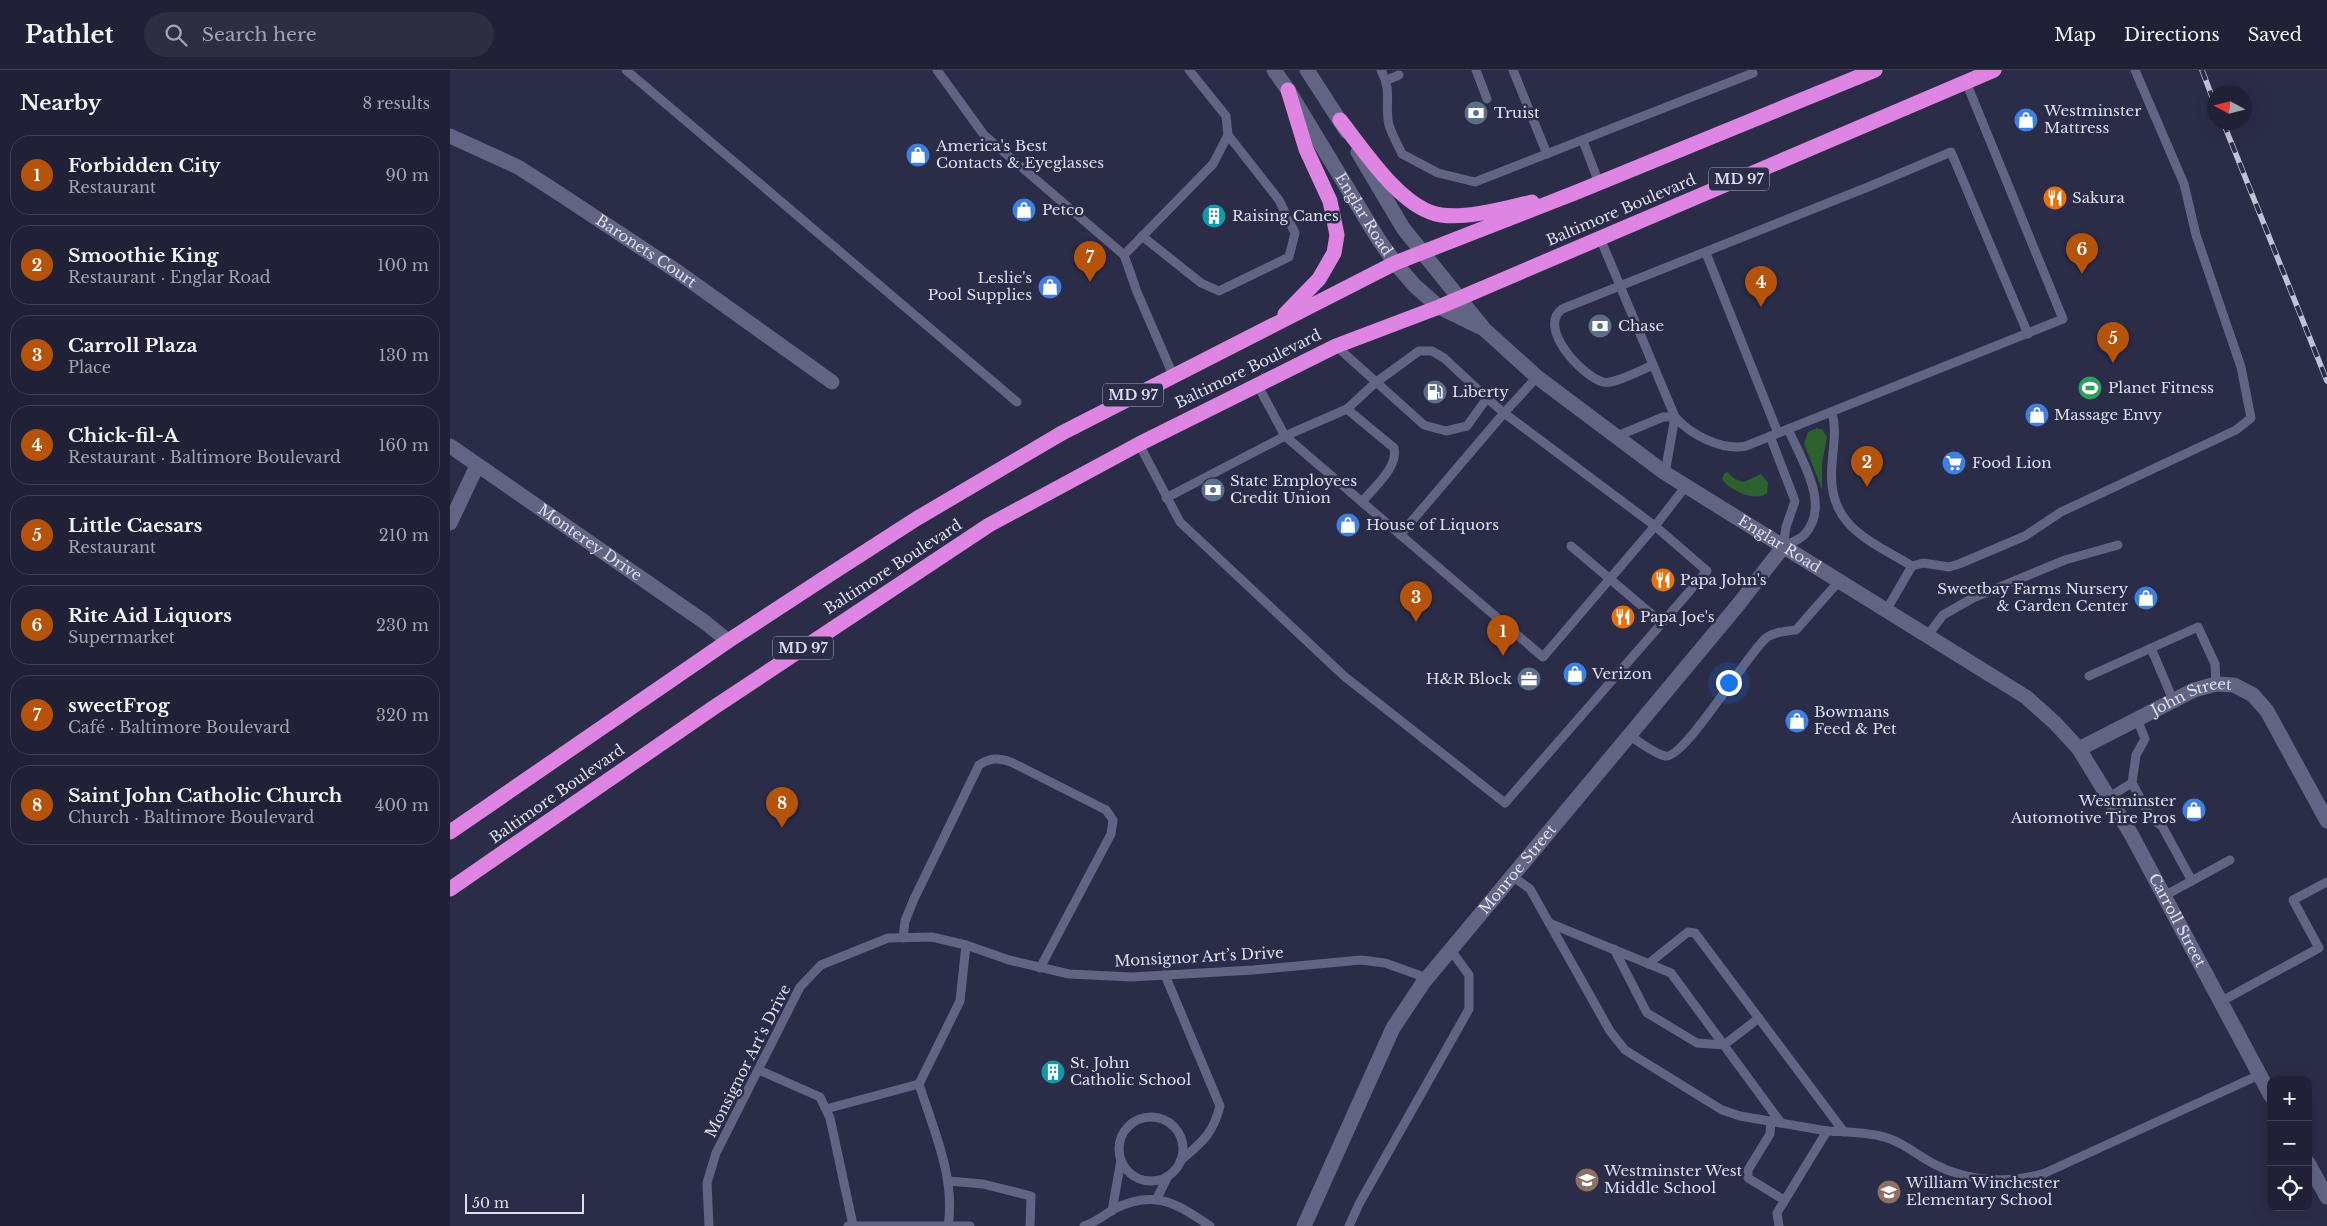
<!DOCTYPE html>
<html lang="en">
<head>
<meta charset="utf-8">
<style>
  body { margin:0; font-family:"Libre Baskerville",serif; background:#2d2e42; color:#f1f3f6 }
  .controls { position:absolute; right:15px; bottom:15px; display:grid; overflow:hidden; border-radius:10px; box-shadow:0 5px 20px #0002 }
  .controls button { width:45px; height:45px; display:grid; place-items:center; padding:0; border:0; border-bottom:1px solid #3d3e51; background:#202136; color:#f1f3f6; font:25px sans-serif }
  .compass { position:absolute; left:1757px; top:15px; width:45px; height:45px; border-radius:50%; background:#202136; box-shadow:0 5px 20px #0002; rotate:277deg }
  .scale { position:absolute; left:15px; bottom:12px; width:119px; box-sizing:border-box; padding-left:5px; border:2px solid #dddff1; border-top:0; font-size:14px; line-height:18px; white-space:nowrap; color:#dddff1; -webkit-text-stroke:4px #2b2c48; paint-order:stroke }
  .you { position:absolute; left:1278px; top:612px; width:18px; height:18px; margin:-12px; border:4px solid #fff; border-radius:50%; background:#1a73e8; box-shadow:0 0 0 8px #1a73e833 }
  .badge { display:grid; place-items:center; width:32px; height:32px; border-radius:50%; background:#b45309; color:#fff; font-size:16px; font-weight:700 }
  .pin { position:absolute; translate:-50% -41px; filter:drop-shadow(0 1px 2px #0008) }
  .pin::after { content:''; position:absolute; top:26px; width:18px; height:15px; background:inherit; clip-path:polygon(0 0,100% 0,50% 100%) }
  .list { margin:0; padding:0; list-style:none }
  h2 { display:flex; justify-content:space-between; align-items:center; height:65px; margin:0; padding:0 20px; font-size:21px }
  h2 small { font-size:16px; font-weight:400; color:#a2a3ad }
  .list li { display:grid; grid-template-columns:32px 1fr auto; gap:15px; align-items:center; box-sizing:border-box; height:80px; margin:0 10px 10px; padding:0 10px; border:1px solid #3d3e51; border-radius:20px }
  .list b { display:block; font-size:19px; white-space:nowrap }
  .list p { margin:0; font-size:16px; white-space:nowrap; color:#a2a3ad }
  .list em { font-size:16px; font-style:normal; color:#a2a3ad }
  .icon { flex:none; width:28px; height:28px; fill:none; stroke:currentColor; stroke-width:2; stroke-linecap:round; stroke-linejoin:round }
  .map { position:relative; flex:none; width:1877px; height:1156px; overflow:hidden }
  header { display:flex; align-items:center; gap:30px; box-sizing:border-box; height:70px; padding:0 25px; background:#202136; border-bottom:1px solid #3d3e51 }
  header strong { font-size:24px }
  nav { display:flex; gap:28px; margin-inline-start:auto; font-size:18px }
  .search { width:350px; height:45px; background:#2d2e42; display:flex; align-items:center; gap:12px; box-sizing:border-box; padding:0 18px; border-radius:28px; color:#a2a3ad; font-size:19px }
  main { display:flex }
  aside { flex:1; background:#202136 }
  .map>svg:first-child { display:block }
</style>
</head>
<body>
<header>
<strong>Pathlet</strong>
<div class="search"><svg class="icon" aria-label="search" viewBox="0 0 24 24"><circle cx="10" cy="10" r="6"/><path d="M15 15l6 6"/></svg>Search here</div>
<nav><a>Map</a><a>Directions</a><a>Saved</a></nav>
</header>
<main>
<aside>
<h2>Nearby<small>8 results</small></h2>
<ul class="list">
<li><span class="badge">1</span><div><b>Forbidden City</b><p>Restaurant</p></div><em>90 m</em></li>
<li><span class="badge">2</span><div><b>Smoothie King</b><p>Restaurant · Englar Road</p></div><em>100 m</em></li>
<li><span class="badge">3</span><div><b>Carroll Plaza</b><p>Place</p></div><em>130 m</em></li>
<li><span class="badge">4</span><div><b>Chick-fil-A</b><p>Restaurant · Baltimore Boulevard</p></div><em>160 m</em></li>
<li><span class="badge">5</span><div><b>Little Caesars</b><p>Restaurant</p></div><em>210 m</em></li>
<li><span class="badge">6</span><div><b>Rite Aid Liquors</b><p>Supermarket</p></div><em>230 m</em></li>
<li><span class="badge">7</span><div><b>sweetFrog</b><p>Café · Baltimore Boulevard</p></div><em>320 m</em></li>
<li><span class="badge">8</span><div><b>Saint John Catholic Church</b><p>Church · Baltimore Boulevard</p></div><em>400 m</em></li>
</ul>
</aside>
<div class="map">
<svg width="1877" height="1156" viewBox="0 0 1877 1156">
  <rect width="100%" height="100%" fill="#2b2c48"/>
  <!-- green -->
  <g fill="#2c602e">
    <path d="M 1367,358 L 1373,360 L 1377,368 L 1372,393 L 1372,419 L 1354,374 L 1358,362 Z"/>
    <path d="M 1277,402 L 1285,409 L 1294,412 L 1311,404 L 1318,413 L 1317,423 C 1306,433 1279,420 1272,409 L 1274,404 Z"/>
  </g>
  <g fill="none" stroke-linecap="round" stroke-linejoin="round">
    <!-- lane -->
    <g stroke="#626484" stroke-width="9">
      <path d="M 176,0 L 567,332"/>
      <path d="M 487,0 L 534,65 L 674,185 L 687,222 L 723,305"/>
      <path d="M 931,0 C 943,22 934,34 939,55 C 942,65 948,75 952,84 L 988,103 L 1025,112 L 1303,3 L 1302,0"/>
      <path d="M 1026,0 L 1037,29"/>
      <path d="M 1063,0 L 1097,84"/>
      <path d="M 937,10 L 949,5"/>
      <path d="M 1133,71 L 1149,113"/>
      <path d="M 692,166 L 751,213 L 769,221 L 839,187 L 845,163 L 829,130 L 778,65"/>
      <path d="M 1150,168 L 1225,347 C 1241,365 1272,381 1296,376 L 1613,249 L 1516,12"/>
      <path d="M 1256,183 L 1328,363"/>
      <path d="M 674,185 L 763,94 L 778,65 L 776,46 L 739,0"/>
      <path d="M 886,276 L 974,355 L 996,361 L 1017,356 L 1037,328 L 1054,343 L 950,465"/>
      <path d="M 1203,295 C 1193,299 1163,315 1153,312 C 1132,306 1087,258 1112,239 L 1418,117 L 1501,82 L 1578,264"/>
      <path d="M 1087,307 L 1054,343 L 1205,456 L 1257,501 L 1212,553 L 1121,476"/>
      <path d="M 807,314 L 835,366 L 1093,587 L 1205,456 L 1236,416"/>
      <path d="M 897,339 L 944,378 C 949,397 923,418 912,432"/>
      <path d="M 1382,342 C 1387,361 1383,376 1382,395 C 1376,456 1419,470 1462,496"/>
      <path d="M 1320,366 L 1345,431 L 1336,457 L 1333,477"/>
      <path d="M 1165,367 L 1213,347 L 1225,347"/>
      <path d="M 689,374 L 730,452 L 894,606 L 1055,733 L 1212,553"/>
      <path d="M 1215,403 L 1225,347"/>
      <path d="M 716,428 L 835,366 L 897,339 L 925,313 L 969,281 L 982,281 L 994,288 L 1037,328"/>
      <path d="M 1333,477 C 1340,472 1348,471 1354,465 C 1382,436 1351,389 1338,359"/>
      <path d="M 1437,539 L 1462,496 L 1473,493 L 1499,497 L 1509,494 L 1575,466 L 1611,442 L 1786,360 L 1801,348 L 1791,297 L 1746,165 L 1734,114 L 1685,0"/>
      <path d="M 1478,565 L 1493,545 L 1523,528 L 1615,490 L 1668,475"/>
      <path d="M 1701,578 L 1723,630"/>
      <path d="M 1639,606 L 1748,557 L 1765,594 L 1766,614"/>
      <path d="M 1687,649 L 1695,669 L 1686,685 L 1682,713 L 1701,748 L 1712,756 L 1742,811"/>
      <path d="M 1178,665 C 1187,670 1206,685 1215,686 C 1234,690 1297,584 1316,568 C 1324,562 1336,561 1346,560 L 1390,510"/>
      <path d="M 1659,727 L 1682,713"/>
      <path d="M 1061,805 L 1080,819 L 1160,961 L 1175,980 L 1272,1040 L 1290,1046 L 1377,1061"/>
      <path d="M 1714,826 L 1780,790"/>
      <path d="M 1099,853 L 1221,903 L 1331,1053"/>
      <path d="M 453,868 L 455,851 L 464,829 L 529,695 C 541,687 548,688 561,692 L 656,740 L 663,750 L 661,764 L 590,898"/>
      <path d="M 1164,879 L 1197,943 L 1247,973 L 1274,975 L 1309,948"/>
      <path d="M 1198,894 L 1238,862 L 1245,863 L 1394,1062"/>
      <path d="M 715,905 L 770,1036 C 763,1064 752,1072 730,1091"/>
      <path d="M 1770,932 L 1869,878 L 1843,830 L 1877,812"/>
      <path d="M 309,1000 L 370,1027 L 380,1048 L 403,1155"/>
      <path d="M 376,1039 L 469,1014"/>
      <circle cx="701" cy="1079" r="32"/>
      <path d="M 1321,1051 L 1320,1064 L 1298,1100 L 1298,1108 L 1334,1130"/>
      <path d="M 499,1111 L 533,1114 L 581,1126 L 580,1156"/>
      <path d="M 706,1130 L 718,1106"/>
      <path d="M 662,1141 L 671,1090"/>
      <path d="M 259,1156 L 257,1113 L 266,1083 L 350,917 L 371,895 L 438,868 L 482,867 L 516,875 L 559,890 L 619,904 L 682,907 L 803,900 L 911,890 L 935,893 L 977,908"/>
      <path d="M 398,1156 L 520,1156"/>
      <path d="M 498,1156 C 506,1108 483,1059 469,1014 L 510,931 L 516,875"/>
      <path d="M 634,1156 C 646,1152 654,1145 664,1139 C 705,1119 726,1133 760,1156"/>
      <path d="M 899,1156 L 909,1134 L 1019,939 L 1019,905 L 1000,879"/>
      <path d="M 1329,1156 L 1327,1143 L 1377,1061 C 1394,1062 1413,1062 1430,1066 C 1450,1070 1467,1085 1484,1094 C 1518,1112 1559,1114 1595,1103 L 1809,1005"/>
    </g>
    <!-- street -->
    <g stroke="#626484" stroke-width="15">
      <path id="s1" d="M 0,66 L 68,97 L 113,126 L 228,202 L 382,312"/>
      <path id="s2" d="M 0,376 L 256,553 L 278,571"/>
      <path d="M 0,453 L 27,396"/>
      <path id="s3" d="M 854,1156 L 943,958 L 973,913 L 1288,535 L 1333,477"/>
    </g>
    <!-- secondary -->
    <g stroke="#626484" stroke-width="15">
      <path id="s4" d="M 824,0 L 838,20 L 927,167 L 945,193 L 965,216 L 989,237 L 1030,257"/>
      <path d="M 857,0 L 897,62"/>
      <path id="s5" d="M 908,82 L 953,158 L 1034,259 L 1087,307 L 1215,403 L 1576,627 L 1605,653 L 1629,679 L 1681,764 L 1821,1026"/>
      <path id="s6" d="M 1629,679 L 1744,620 L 1766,614 L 1784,615 L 1803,625 L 1817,641 L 1877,751"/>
      <path d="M 1858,1093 L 1877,1127"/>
    </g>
    <!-- highway -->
    <g stroke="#de84e2" stroke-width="15">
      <path d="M 890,50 C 913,79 952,140 991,145 C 1018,149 1055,138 1082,132"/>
      <path d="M 835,244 L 869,209 L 884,183 L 887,165 L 880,131 L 856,79 L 838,20"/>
      <path d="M 0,762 L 278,571 L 379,505 L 466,449 L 612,363 L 945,193 L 1127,122 L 1425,0"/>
      <path d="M 0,819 L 263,638 L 539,455 L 689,374 L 886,276 L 989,237 L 1544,0"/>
    </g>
    <defs>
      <g id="rail">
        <path d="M 1752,0 L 1764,32"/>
        <path d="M 1773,52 L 1877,311"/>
      </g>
    </defs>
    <!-- rail casing -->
    <use href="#rail" stroke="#bfc1d5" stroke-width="5.5"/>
    <!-- rail -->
    <use href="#rail" stroke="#2b2c48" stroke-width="4" stroke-dasharray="11" stroke-linecap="butt"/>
  </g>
  <!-- icons -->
  <defs>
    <symbol id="bank-disc" viewBox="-11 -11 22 22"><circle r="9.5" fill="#5c6f8a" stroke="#2b2c48"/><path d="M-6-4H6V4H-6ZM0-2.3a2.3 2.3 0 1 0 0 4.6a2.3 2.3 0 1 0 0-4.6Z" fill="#fff"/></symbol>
    <symbol id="shop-disc" viewBox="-11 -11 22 22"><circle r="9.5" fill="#3f7fe0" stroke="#2b2c48"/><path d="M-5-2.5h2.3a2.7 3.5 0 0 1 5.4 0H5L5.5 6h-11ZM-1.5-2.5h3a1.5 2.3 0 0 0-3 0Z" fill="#fff"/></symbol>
    <symbol id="restaurant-disc" viewBox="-11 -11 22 22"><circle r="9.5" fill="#e8710a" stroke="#2b2c48"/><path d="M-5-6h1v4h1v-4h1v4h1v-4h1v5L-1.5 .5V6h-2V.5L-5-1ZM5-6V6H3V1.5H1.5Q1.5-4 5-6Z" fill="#fff"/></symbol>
    <symbol id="building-disc" viewBox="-11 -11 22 22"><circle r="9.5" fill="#0f9aa8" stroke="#2b2c48"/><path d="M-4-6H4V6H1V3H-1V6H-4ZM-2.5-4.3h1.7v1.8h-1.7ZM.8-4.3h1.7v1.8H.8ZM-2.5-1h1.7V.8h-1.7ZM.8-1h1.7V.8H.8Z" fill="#fff"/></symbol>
    <symbol id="stadium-disc" viewBox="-11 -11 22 22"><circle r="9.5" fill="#2e9e5b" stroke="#2b2c48"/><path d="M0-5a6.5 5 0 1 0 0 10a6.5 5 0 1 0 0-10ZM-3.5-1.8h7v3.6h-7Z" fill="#fff"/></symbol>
    <symbol id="fuel-disc" viewBox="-11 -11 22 22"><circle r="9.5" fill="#5c6f8a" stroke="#2b2c48"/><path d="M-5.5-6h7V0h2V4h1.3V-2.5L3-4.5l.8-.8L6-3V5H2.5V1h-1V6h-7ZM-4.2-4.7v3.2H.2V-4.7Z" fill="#fff"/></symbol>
    <symbol id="supermarket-disc" viewBox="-11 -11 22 22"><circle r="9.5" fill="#3f7fe0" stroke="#2b2c48"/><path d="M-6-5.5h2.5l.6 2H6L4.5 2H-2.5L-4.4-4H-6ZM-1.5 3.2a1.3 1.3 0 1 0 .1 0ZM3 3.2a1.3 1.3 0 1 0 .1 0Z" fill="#fff"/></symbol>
    <symbol id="office-disc" viewBox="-11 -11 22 22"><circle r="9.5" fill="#5c6f8a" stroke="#2b2c48"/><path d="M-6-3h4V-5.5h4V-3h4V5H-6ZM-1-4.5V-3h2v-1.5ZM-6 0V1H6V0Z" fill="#fff"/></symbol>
    <symbol id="school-disc" viewBox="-11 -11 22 22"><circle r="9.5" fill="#8d6e63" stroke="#2b2c48"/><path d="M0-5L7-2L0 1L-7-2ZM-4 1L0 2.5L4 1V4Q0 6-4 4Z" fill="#fff"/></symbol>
  </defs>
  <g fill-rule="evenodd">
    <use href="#bank-disc" x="1012" y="29" width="28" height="28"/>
    <use href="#shop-disc" x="1562" y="36" width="28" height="28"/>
    <use href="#shop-disc" x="454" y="71" width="28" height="28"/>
    <use href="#restaurant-disc" x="1591" y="114" width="28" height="28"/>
    <use href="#shop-disc" x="560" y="126" width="28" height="28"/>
    <use href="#building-disc" x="750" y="132" width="28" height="28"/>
    <use href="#shop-disc" x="586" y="203" width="28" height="28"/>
    <use href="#bank-disc" x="1136" y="242" width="28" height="28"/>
    <use href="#stadium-disc" x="1626" y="304" width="28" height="28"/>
    <use href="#fuel-disc" x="971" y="308" width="28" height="28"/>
    <use href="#shop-disc" x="1573" y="331" width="28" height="28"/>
    <use href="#supermarket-disc" x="1490" y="379" width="28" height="28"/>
    <use href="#bank-disc" x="749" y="406" width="28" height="28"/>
    <use href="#shop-disc" x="884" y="441" width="28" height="28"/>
    <use href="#restaurant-disc" x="1199" y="496" width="28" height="28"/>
    <use href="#shop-disc" x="1682" y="514" width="28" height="28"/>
    <use href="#restaurant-disc" x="1159" y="533" width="28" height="28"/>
    <use href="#shop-disc" x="1111" y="590" width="28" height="28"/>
    <use href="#office-disc" x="1065" y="595" width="28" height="28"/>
    <use href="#shop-disc" x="1333" y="637" width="28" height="28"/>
    <use href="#shop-disc" x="1730" y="726" width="28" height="28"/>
    <use href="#building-disc" x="589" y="988" width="28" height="28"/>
    <use href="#school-disc" x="1123" y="1096" width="28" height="28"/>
    <use href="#school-disc" x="1425" y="1108" width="28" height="28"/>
  </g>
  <g text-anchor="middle" stroke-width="5" stroke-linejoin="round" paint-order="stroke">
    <!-- shield labels -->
    <g fill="#2b2c48" stroke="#a8a9be" stroke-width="1">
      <rect x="1259" y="97.5" width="60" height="23" rx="4"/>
      <rect x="653" y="313.5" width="60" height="23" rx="4"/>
      <rect x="323" y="566.5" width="60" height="23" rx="4"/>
    </g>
    <g font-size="14" font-weight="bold" fill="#dddff1">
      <text x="1289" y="114">MD 97</text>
      <text x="683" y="330">MD 97</text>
      <text x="353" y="583">MD 97</text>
    </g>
    <!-- poi labels -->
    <g font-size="15" fill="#dddff1" stroke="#2b2c48" text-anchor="start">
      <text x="1594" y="46">Westminster<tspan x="1594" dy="17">Mattress</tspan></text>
      <text x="1044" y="48">Truist</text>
      <text x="486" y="81">America's Best<tspan x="486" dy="17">Contacts &amp; Eyeglasses</tspan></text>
      <text x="1622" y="133">Sakura</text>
      <text x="592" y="145">Petco</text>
      <text x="782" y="151">Raising Canes</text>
      <text x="582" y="213" text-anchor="end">Leslie's<tspan x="582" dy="17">Pool Supplies</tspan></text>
      <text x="1168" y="261">Chase</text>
      <text x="1658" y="323">Planet Fitness</text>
      <text x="1002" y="327">Liberty</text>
      <text x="1604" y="350">Massage Envy</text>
      <text x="1522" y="398">Food Lion</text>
      <text x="780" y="416">State Employees<tspan x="780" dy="17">Credit Union</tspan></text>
      <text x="916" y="460">House of Liquors</text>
      <text x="1230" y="515">Papa John's</text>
      <text x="1678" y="524" text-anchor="end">Sweetbay Farms Nursery<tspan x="1678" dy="17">&amp; Garden Center</tspan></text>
      <text x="1190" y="552">Papa Joe's</text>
      <text x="1142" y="609">Verizon</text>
      <text x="1062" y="614" text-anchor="end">H&amp;R Block</text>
      <text x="1364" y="647">Bowmans<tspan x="1364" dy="17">Feed &amp; Pet</tspan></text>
      <text x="1726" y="736" text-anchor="end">Westminster<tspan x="1726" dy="17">Automotive Tire Pros</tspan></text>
      <text x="620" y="998">St. John<tspan x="620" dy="17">Catholic School</tspan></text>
      <text x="1154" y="1106">Westminster West<tspan x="1154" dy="17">Middle School</tspan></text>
      <text x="1456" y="1118">William Winchester<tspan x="1456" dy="17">Elementary School</tspan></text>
    </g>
    <!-- street labels -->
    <g font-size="15" fill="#dddff1" stroke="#2b2c48">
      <text transform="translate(1171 140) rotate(-23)" y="5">Baltimore Boulevard</text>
      <text dy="5" stroke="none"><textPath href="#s4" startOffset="170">Englar Road</textPath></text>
      <text dy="5" stroke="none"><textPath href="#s1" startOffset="228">Baronets Court</textPath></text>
      <text transform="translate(798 299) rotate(-26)" y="5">Baltimore Boulevard</text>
      <text dy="5" stroke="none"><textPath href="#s2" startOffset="170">Monterey Drive</textPath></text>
      <text dy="5" stroke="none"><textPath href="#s5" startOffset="584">Englar Road</textPath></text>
      <text transform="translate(443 497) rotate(-33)" y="5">Baltimore Boulevard</text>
      <text dy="5" stroke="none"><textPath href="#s6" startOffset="125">John Street</textPath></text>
      <text transform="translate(107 724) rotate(-35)" y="5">Baltimore Boulevard</text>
      <text dy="5" stroke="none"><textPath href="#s3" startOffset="419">Monroe Street</textPath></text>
      <text dy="5" stroke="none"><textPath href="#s5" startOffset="1146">Carroll Street</textPath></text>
      <text transform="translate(749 887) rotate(-3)" y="5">Monsignor Art’s Drive</text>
      <text transform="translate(298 991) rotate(-63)" y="5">Monsignor Art’s Drive</text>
    </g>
  </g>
</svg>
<div class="controls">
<button>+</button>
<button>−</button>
<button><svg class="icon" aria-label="locate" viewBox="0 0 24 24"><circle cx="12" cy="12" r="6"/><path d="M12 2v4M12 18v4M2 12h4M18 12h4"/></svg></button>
</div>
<svg class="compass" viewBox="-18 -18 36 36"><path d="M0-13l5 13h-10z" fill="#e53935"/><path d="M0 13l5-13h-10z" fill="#a2a3ad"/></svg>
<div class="scale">50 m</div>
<div class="you"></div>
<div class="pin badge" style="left:1053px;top:586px">1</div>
<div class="pin badge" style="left:1417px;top:417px">2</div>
<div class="pin badge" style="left:966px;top:552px">3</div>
<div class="pin badge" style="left:1311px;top:237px">4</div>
<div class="pin badge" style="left:1663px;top:293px">5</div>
<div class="pin badge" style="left:1632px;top:204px">6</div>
<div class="pin badge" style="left:640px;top:212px">7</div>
<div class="pin badge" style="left:332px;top:758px">8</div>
</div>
</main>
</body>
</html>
